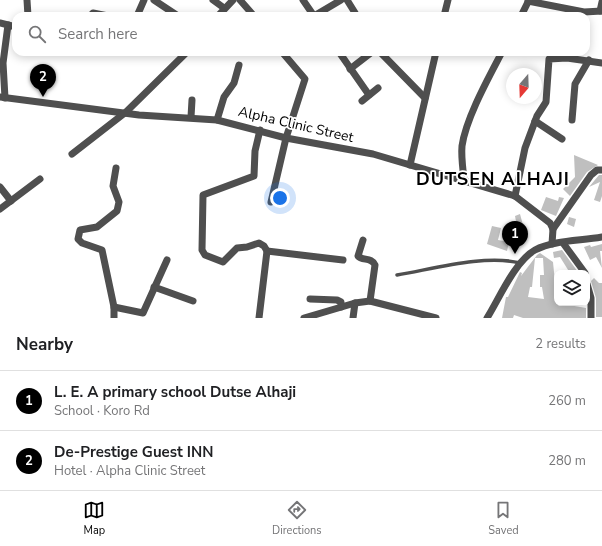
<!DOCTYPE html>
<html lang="en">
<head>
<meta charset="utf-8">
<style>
  body { margin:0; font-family:"Nunito Sans",sans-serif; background:#f2f2f2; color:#202124 }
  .controls { position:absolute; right:12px; bottom:12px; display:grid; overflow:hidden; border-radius:8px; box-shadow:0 2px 10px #0003 }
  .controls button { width:36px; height:36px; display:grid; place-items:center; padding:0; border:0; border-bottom:1px solid #e0e0e0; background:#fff; color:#202124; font:20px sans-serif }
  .compass { position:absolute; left:506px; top:68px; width:36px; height:36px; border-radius:50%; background:#fff; box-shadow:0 2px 10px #0003; rotate:199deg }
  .you { position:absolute; left:280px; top:198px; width:14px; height:14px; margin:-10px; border:3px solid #fff; border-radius:50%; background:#1a73e8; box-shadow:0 0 0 6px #1a73e833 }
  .badge { display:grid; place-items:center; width:26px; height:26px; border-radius:50%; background:#000; color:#fff; font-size:13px; font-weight:700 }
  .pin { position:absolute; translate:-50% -33px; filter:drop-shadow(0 1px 2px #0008) }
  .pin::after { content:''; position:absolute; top:21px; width:14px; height:12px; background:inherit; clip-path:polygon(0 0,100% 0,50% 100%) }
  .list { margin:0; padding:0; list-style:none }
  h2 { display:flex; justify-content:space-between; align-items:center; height:52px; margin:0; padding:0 16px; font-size:17px }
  h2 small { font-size:13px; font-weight:400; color:#757577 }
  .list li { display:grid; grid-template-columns:26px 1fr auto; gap:12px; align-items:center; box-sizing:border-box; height:60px; padding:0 16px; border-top:1px solid #e0e0e0 }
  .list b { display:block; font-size:15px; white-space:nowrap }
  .list p { margin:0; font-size:13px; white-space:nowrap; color:#757577 }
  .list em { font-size:13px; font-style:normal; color:#757577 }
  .icon { flex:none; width:22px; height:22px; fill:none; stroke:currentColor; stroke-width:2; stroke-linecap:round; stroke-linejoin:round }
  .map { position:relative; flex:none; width:602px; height:318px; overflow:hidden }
  .search { position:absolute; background:#fff; box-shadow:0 2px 10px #0003; left:12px; right:12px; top:12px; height:44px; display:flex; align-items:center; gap:10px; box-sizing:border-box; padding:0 14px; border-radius:12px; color:#757577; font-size:15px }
  .sheet { height:172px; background:#fff }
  nav { display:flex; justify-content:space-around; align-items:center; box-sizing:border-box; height:56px; border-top:1px solid #e0e0e0; background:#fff; font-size:11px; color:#757577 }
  nav a { display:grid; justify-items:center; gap:2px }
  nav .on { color:#000 }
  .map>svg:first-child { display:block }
</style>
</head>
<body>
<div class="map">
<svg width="602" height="318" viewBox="0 0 602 318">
  <rect width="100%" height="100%" fill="#fff"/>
  <!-- building -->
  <g fill="#bfbfbf" fill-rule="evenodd">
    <path d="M 574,155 L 598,165 L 587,172 L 570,196 L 563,189 L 575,177 Z"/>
    <path d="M 599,175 L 602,175 L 602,196 L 600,202 L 594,200 L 600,182 L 589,187 Z"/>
    <path d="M 546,197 L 558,201 L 559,197 L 564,198 L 556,216 L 541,210 Z"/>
    <path d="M 520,214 L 523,225 L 517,227 L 515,216 Z"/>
    <path d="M 569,217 L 576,219 L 574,227 L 567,224 Z"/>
    <path d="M 492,226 L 501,228 L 498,240 L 509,242 L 507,251 L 487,244 Z"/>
    <path d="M 602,244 L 602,251 L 600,251 L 602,268 L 596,257 L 590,260 L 584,247 L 590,245 L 591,247 Z"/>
    <path d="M 562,250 L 578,272 L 570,273 L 560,257 L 554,258 L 553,252 Z"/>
    <path d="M 540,253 L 553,262 L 557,303 L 586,308 L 586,318 L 523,318 L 514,315 L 513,318 L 502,318 L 506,297 L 508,297 L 520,272 L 522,273 L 521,276 L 537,255 ZM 535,258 L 543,258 L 544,275 L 540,275 L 540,287 L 542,287 L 544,299 L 528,297 L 530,287 L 532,287 Z"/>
    <path d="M 594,278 L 599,283 L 602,283 L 602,317 L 596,317 L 596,298 L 591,281 Z"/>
  </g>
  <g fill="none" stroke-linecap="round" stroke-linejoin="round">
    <!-- lane -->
    <path stroke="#4f4f4f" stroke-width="3.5" d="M 397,275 C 433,269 485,254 520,263"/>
    <!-- street -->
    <g stroke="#4f4f4f" stroke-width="7">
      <path d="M 27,0 L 28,16"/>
      <path d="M 154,0 L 178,16"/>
      <path d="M 213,0 L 224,8"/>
      <path d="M 240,0 L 254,16"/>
      <path d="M 303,0 L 314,16"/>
      <path d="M 347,0 L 357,16"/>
      <path d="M 528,1 L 584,12 L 602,11"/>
      <path d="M 600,11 L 602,2"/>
      <path d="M 90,16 L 93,13 L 108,16"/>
      <path d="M 137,16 L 144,0"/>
      <path d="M 218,16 L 233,0"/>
      <path d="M 314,16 L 341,0"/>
      <path d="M 444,16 L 448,0"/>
      <path d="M 521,16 L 529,0"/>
      <path d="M 0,23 L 16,27"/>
      <path d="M 339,52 L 369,95"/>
      <path d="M 380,52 L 425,98"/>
      <path d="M 350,69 L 372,52"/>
      <path d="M 0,97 L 139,115 L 217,120 L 286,138 L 373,154 L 515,196 L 550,223 L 553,229 L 552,244"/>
      <path d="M 5,98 L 3,63 L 8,25"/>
      <path d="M 362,101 L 378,88"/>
      <path d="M 191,117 L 192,100"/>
      <path d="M 217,120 L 224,97 L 234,83 L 239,65"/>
      <path d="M 572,120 L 575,84 L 589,60"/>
      <path d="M 535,121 L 562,139"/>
      <path d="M 72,154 L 126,112 L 187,52"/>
      <path d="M 410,165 L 436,52"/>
      <path d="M 464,180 C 463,169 461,157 462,146 C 466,118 489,77 502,52"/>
      <path d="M 0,187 L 11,201"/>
      <path d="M 515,196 L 525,148 L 537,116 L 546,102 L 549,59 L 567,58 L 602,63"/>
      <path d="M 271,202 L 286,138 L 305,79 L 282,52"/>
      <path d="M 0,209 L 40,179"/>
      <path d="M 553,229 L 591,175 L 597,170 L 602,170"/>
      <path d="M 363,240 L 358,256 C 362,261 372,257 375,265 L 370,301"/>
      <path d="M 563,243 L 585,273"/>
      <path d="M 267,251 L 343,260"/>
      <path d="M 587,284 L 591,298 L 591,318"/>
      <path d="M 154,287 L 193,301"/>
      <path d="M 310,299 L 337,300 L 341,302 L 341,307"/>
      <path d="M 114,307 L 143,313 L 167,260"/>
      <path d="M 114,318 L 114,307 L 102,250 L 82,243 L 78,239 L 80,230 L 97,227 L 117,211 L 119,202 L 113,186 L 116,168"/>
      <path d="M 259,318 L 267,251 L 264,246 L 259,243 L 247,247 L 237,248 L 223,262 L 205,255 L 202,250 L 203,195 L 254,176 L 255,151 L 260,130"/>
      <path d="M 304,318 L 355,303 L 370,301 L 436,318"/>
      <path d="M 353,318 L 355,303"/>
      <path d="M 487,318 C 499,299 515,261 535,250 C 554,240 581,241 602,237"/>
    </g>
  </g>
  <g text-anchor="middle" stroke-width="3.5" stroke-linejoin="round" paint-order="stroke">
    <!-- street labels -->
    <g font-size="14" fill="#000" stroke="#fff">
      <text transform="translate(296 124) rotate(13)" y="5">Alpha Clinic Street</text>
    </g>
    <!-- district labels -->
    <g font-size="18" font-weight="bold" letter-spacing="1" fill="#000" stroke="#fff">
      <text x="493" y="185">DUTSEN ALHAJI</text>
    </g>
  </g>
</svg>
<div class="controls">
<button><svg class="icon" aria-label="layers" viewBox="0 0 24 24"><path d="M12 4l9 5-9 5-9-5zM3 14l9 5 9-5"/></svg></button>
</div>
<svg class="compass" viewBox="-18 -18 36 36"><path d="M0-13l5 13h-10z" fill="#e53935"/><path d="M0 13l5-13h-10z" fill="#757577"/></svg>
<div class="you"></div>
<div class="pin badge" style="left:515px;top:254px">1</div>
<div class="pin badge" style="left:43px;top:97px">2</div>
<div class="search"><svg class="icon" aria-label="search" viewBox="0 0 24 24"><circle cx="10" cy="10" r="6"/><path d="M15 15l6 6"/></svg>Search here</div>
</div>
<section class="sheet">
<h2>Nearby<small>2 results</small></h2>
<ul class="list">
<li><span class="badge">1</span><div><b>L. E. A primary school Dutse Alhaji</b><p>School · Koro Rd</p></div><em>260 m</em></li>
<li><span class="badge">2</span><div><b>De-Prestige Guest INN</b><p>Hotel · Alpha Clinic Street</p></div><em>280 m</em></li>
</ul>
</section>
<nav>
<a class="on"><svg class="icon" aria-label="map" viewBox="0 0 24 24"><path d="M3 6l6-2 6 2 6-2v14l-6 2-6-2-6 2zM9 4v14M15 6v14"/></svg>Map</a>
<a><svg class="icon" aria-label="directions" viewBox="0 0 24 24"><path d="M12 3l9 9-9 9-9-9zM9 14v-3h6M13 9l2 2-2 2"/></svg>Directions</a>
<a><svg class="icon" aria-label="saved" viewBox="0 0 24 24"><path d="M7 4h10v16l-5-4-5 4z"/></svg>Saved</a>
</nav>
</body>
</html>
